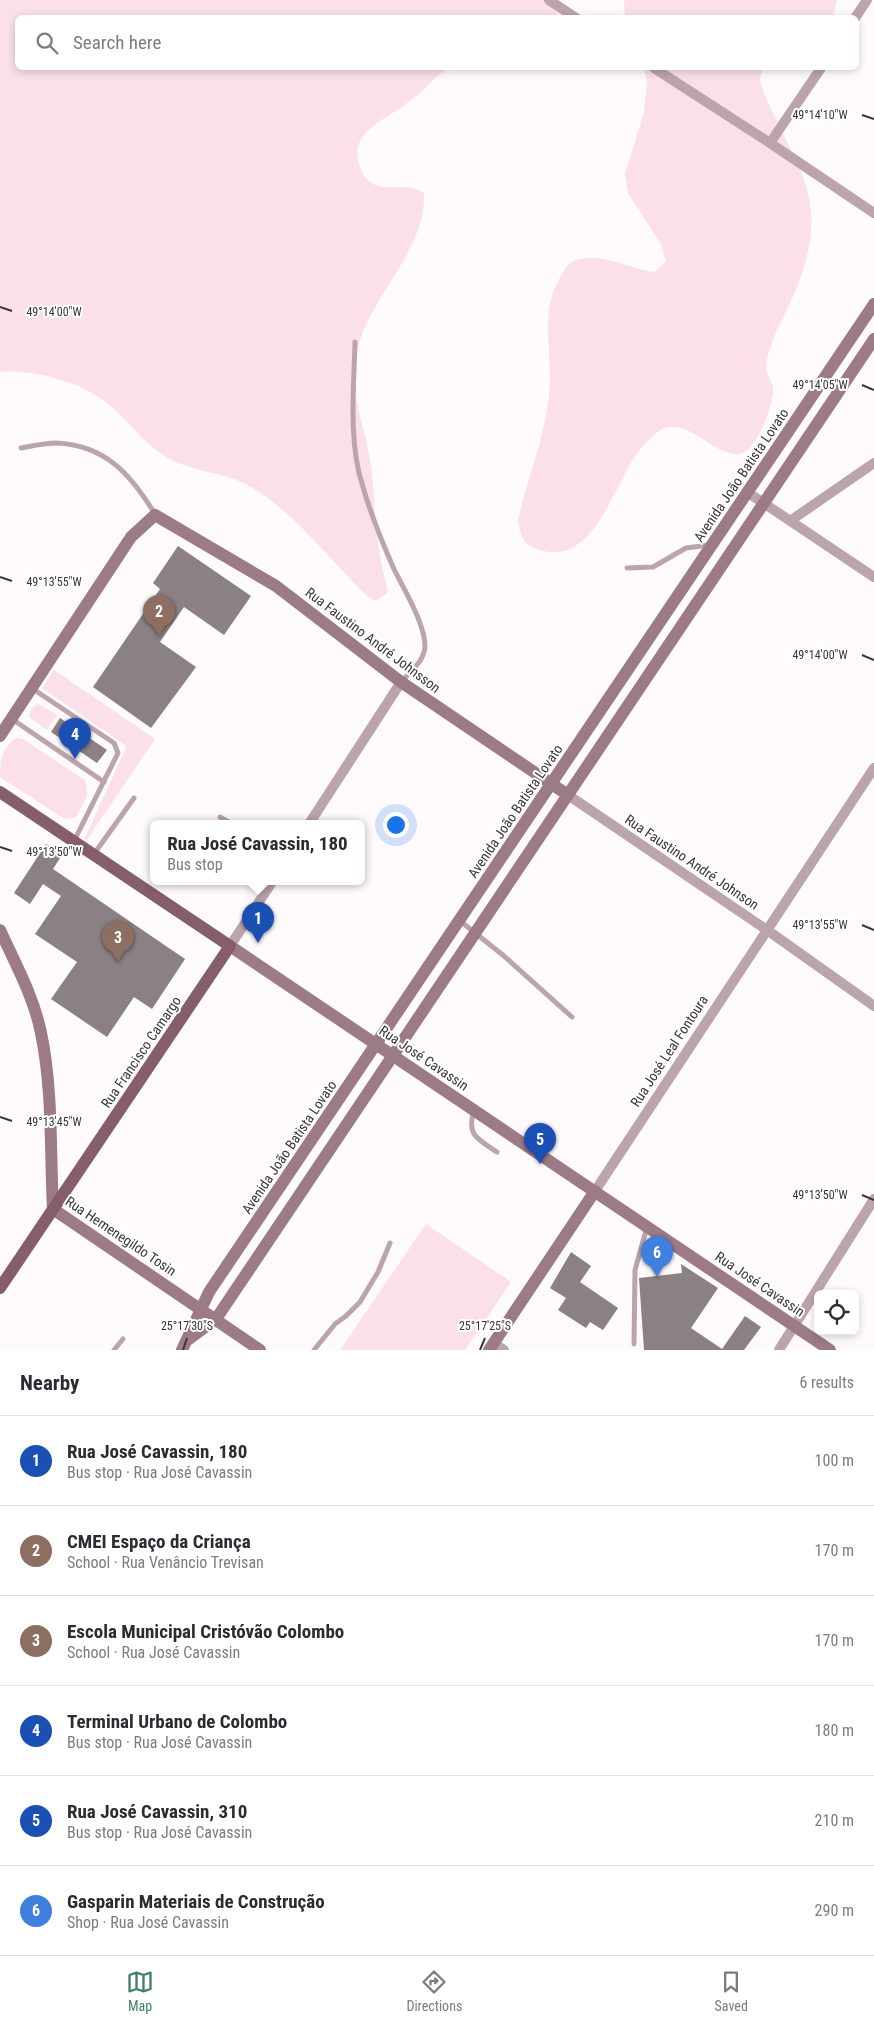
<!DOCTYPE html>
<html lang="en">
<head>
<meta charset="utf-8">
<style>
  body { margin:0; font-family:"Roboto Condensed",sans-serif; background:#f7f7f7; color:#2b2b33 }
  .controls { position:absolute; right:15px; bottom:15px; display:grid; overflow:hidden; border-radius:8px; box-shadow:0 2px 8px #0003 }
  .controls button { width:45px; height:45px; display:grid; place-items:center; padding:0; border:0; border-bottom:1px solid #e1e1e2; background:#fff; color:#2b2b33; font:25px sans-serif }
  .you { position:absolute; left:395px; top:824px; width:18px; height:18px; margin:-12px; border:4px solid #fff; border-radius:50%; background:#1a73e8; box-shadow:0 0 0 8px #1a73e833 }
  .badge { display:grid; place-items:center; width:32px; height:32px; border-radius:50%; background:#3e7f6e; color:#fff; font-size:16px; font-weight:700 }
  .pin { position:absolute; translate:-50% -41px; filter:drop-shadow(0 1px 2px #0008) }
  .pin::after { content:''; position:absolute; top:26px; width:18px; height:15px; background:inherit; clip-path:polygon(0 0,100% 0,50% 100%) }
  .popup { position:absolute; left:150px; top:820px; width:215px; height:65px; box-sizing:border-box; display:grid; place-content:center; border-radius:8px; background:#fff; filter:drop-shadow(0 1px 4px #0005); font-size:16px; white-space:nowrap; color:#7c7c81 }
  .popup b { font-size:19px; color:#2b2b33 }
  .popup::after { content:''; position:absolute; left:50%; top:100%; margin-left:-10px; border:10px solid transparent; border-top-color:#fff }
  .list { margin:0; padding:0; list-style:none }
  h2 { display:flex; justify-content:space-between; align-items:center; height:65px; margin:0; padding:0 20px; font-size:21px }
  h2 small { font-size:16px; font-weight:400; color:#7c7c81 }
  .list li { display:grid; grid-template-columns:32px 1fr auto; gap:15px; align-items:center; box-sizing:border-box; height:90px; padding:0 20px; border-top:1px solid #e1e1e2 }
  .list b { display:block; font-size:19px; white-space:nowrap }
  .list p { margin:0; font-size:16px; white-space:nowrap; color:#7c7c81 }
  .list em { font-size:16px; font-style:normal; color:#7c7c81 }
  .icon { flex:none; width:28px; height:28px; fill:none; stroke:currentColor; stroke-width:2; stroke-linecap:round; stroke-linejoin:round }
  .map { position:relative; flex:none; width:874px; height:1350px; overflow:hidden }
  .search { position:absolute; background:#fff; box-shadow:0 2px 8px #0003; left:15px; right:15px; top:15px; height:55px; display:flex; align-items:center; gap:12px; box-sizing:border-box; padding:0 18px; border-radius:8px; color:#7c7c81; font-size:19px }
  .sheet { height:605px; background:#fff }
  nav { display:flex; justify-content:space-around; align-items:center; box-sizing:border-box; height:70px; border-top:1px solid #e1e1e2; background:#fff; font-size:14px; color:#7c7c81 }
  nav a { display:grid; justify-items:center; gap:2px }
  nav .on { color:#3e7f6e }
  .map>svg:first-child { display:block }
</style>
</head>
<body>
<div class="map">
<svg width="874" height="1350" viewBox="0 0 874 1350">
  <rect width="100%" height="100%" fill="#fffafc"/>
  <!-- green -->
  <g fill="#fbdfe9">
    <path d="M 0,0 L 549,0 L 559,17 L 18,18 L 18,68 L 447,68 C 433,79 422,93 407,103 C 389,118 348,132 359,163 C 361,171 363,177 370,182 C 387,194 408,181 424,193 C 426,246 380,287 362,334 C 344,384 362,412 370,460 C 375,490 374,521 379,551 C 381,565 385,578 388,592 L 376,601 L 367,596 C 333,563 292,510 251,487 C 224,471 189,472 163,455 C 141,441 127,419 107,403 C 83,383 31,368 0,372 Z"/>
    <path d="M 624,0 L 837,0 L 833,18 L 625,17 Z"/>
    <path d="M 643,68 L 762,68 L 760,80 L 764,94 C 800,174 832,201 795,292 C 785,315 769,341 766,366 C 765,373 772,380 773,387 C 775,402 758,444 746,451 C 719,468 688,408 656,433 C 647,441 640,448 634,458 C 612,491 592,566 540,550 C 524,546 520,536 518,520 C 527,479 545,438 549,395 C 554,355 538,312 561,276 C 563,273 565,268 567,266 C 590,246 630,270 655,272 L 666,261 L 661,244 L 628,193 L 625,174 L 644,112 L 647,80 Z"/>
    <path d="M 54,670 L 155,739 L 86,841 L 84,840 L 126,748 L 125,745 L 42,688 Z"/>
    <path d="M 38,704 L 57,715 L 47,730 L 29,717 L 32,708 Z"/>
    <path d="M 17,738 L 23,739 L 86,781 L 87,796 L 76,817 L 65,819 L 0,777 C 0,761 2,746 17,738 Z"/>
    <path d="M 426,1224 L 511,1282 L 465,1350 L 340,1350 Z"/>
  </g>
  <!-- building -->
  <g fill="#8b8084">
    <path d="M 178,546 L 251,596 L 224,635 L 184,607 L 160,642 L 196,667 L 151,728 L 93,687 L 160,589 L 153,583 Z"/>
    <path d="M 60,718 L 107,750 L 97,763 L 51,732 Z"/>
    <path d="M 46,844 L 62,855 L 53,869 L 185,959 L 152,1009 L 134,997 L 107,1037 L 51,999 L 77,962 L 35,934 L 61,896 L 43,884 L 30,904 L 14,893 Z"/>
    <path d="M 571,1252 L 591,1266 L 580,1282 L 618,1308 L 603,1330 L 590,1322 L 586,1328 L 558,1310 L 566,1298 L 550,1288 Z"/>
    <path d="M 681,1264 L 718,1288 L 691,1328 L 722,1349 L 745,1316 L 761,1327 L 744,1350 L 644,1350 L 639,1278 L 682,1273 Z"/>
  </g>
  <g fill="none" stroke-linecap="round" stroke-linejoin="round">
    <!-- lane -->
    <g stroke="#bca4ad" stroke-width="5">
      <path d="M 355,342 C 354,388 348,442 363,487 C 371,515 382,542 394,569 C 404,590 425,623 425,647 C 424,661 411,671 402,681"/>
      <path d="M 21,448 C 32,446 45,443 56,443 C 106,445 131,475 155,514"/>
      <path d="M 627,568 L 653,567 L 686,548 L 709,545"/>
      <path d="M 33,689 L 114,743 L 118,753 L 74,841"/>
      <path d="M 12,719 L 104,782"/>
      <path d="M 220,817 L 232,824"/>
      <path d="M 94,854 L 134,798"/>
      <path d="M 459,920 L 504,956 L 572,1017"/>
      <path d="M 474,1110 C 466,1136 478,1139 497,1152"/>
      <path d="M 634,1344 L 635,1270 L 647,1227"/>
      <path d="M 114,1350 L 123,1339"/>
      <path d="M 314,1350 L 335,1324 L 346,1316 L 360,1302 L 378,1272 L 390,1243"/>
    </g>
    <!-- street -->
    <g stroke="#bca4ad" stroke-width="10">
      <path d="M 549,0 L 576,18"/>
      <path d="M 855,18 L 867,0"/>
      <path d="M 654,68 L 770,143 L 874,213"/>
      <path d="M 770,143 L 821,68"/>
      <path d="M 747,492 L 874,577"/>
      <path d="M 790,521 L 874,463"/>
      <path d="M 568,795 L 767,930 L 874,1006"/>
      <path d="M 309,824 L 401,682"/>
      <path d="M 230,946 L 272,882"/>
      <path d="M 595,1191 L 874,768"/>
      <path d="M 493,1343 L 504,1350"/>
      <path d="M 779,1350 L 874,1199"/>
    </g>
    <!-- secondary -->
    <g stroke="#9c7a87" stroke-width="12">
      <path d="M 0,736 L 131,537 L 155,515 L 276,586 L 401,682 L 568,795"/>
      <path d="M 0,930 C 15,963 34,997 41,1033 C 53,1090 50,1152 53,1209 L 260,1350"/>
      <path d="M 230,946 L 830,1350"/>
      <path d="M 189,1339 L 216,1319 L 874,339"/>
      <path d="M 182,1350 L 209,1292 L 874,304"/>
      <path d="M 489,1350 L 595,1191"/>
    </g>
    <!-- primary -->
    <path stroke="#855d6c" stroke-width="12" d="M 0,792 L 230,946 L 0,1288"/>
  </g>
  <!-- ticks -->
  <path fill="none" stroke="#3a3537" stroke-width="2" d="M 862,115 L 874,119M 0,307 L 12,311M 862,385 L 874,390M 0,577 L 12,581M 862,655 L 874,660M 0,847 L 12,851M 862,925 L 874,930M 0,1117 L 12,1121M 862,1195 L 874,1200M 183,1350 L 187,1338M 480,1350 L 485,1338"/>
  <g text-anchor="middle" stroke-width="4" stroke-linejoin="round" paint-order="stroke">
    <!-- street labels -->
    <g font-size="14" fill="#3a3537" stroke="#fff">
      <text transform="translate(741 475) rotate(-56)" y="5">Avenida João Batista Lovato</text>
      <text transform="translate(373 640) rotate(37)" y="5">Rua Faustino André Johnsson</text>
      <text transform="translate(515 811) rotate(-56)" y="5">Avenida João Batista Lovato</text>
      <text transform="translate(692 862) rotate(34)" y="5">Rua Faustino André Johnson</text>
      <text transform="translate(669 1051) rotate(-57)" y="5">Rua José Leal Fontoura</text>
      <text transform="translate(141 1052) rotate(-56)" y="5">Rua Francisco Camargo</text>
      <text transform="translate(424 1058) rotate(34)" y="5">Rua José Cavassin</text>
      <text transform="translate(289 1147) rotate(-56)" y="5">Avenida João Batista Lovato</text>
      <text transform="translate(121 1236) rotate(34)" y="5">Rua Hemenegildo Tosin</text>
      <text transform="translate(760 1284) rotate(34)" y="5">Rua José Cavassin</text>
    </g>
  </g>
  <g font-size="12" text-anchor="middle" fill="#3a3537" stroke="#fff" stroke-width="4" stroke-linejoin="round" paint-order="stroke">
    <text x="820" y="119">49°14'10"W</text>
    <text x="54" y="316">49°14'00"W</text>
    <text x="820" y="389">49°14'05"W</text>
    <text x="54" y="586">49°13'55"W</text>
    <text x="820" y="659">49°14'00"W</text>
    <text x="54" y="856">49°13'50"W</text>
    <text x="820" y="929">49°13'55"W</text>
    <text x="54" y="1126">49°13'45"W</text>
    <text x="820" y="1199">49°13'50"W</text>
    <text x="187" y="1330">25°17'30"S</text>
    <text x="485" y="1330">25°17'25"S</text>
  </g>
</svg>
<div class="controls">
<button><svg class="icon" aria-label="locate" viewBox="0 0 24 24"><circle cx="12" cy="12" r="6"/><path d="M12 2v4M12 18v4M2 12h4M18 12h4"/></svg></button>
</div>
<div class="you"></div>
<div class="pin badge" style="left:258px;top:943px;background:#1a4fb4">1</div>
<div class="popup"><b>Rua José Cavassin, 180</b>Bus stop</div>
<div class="pin badge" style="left:159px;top:636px;background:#8d6e63">2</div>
<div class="pin badge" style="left:118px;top:962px;background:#8d6e63">3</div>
<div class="pin badge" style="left:75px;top:759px;background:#1a4fb4">4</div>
<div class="pin badge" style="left:540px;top:1164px;background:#1a4fb4">5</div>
<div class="pin badge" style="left:657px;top:1277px;background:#3f7fe0">6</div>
<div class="search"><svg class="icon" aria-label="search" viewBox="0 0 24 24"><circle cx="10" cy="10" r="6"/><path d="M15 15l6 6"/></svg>Search here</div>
</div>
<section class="sheet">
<h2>Nearby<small>6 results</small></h2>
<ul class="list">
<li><span class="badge" style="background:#1a4fb4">1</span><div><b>Rua José Cavassin, 180</b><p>Bus stop · Rua José Cavassin</p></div><em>100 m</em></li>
<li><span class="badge" style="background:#8d6e63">2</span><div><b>CMEI Espaço da Criança</b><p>School · Rua Venâncio Trevisan</p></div><em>170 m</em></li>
<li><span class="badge" style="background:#8d6e63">3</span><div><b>Escola Municipal Cristóvão Colombo</b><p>School · Rua José Cavassin</p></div><em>170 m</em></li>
<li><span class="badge" style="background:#1a4fb4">4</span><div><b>Terminal Urbano de Colombo</b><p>Bus stop · Rua José Cavassin</p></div><em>180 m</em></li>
<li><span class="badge" style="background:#1a4fb4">5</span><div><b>Rua José Cavassin, 310</b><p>Bus stop · Rua José Cavassin</p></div><em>210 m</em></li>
<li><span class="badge" style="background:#3f7fe0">6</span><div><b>Gasparin Materiais de Construção</b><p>Shop · Rua José Cavassin</p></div><em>290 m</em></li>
</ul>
</section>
<nav>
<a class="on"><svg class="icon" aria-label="map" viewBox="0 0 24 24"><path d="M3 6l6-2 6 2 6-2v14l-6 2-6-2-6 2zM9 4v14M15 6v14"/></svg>Map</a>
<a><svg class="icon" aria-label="directions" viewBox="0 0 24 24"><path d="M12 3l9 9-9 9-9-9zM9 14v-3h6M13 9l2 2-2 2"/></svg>Directions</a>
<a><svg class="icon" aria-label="saved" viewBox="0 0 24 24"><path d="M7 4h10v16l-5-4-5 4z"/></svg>Saved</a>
</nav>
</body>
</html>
